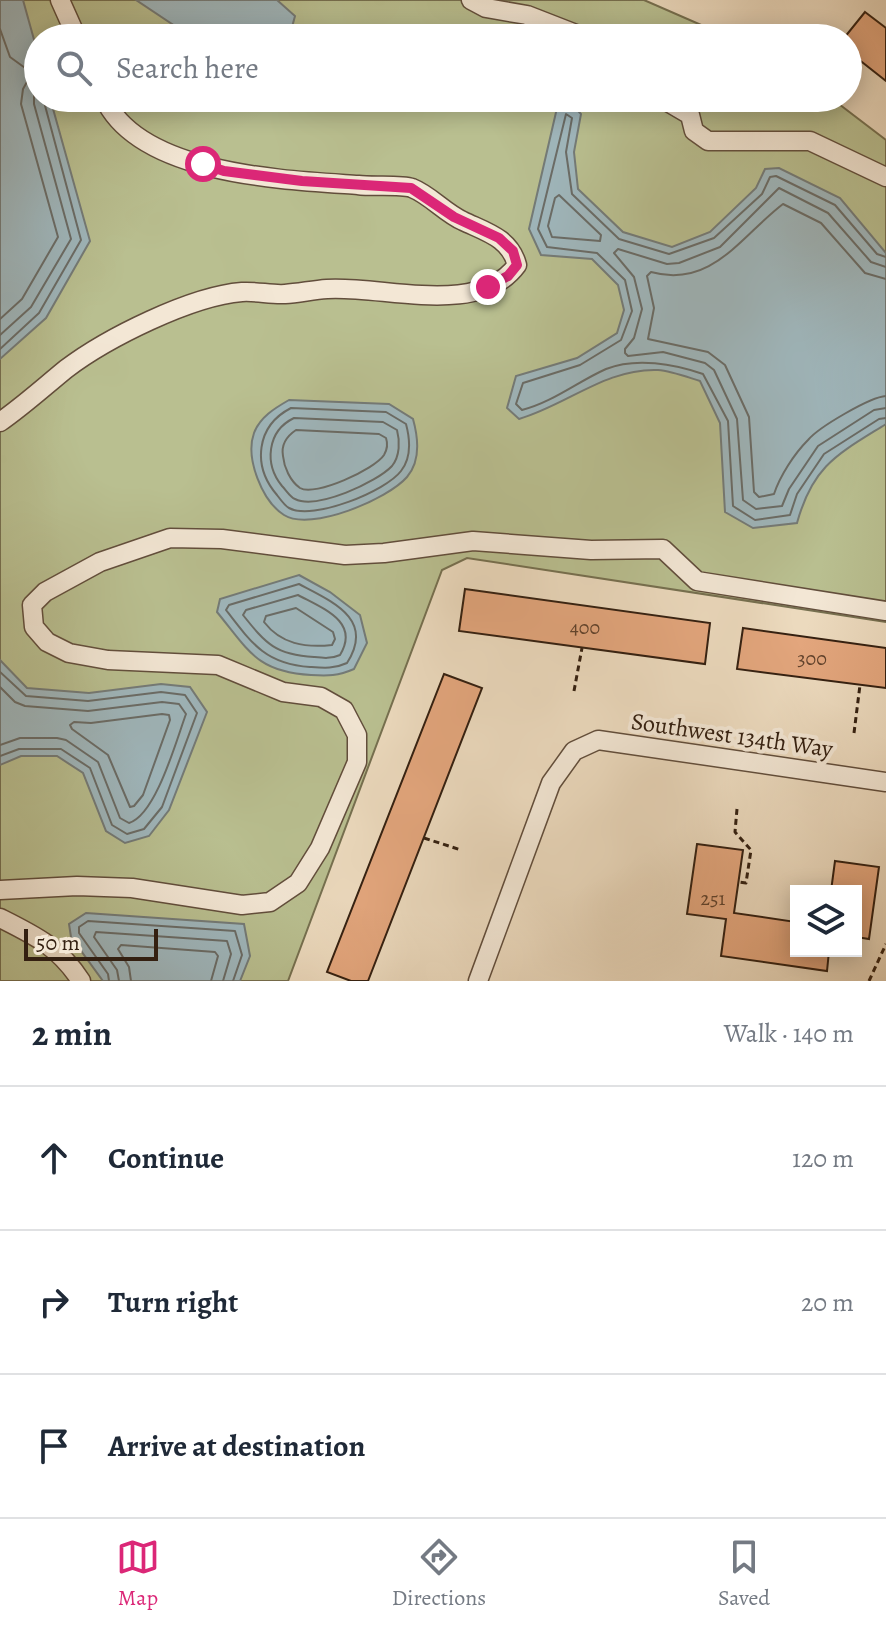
<!DOCTYPE html>
<html lang="en">
<head>
<meta charset="utf-8">
<style>
  body { margin:0; font-family:Alegreya,serif; background:#f2f2f3; color:#1f2937 }
  .controls { position:absolute; right:24px; bottom:24px; display:grid; overflow:hidden; border-radius:0px; box-shadow:0 4px 20px #0003 }
  .controls button { width:72px; height:72px; display:grid; place-items:center; padding:0; border:0; border-bottom:2px solid #e0e1e3; background:#fff; color:#1f2937; font:40px sans-serif }
  .scale { position:absolute; left:24px; bottom:20px; width:134px; box-sizing:border-box; padding-left:8px; border:4px solid #342011; border-top:0; font-size:22px; line-height:28px; white-space:nowrap; color:#342011; -webkit-text-stroke:6px #f3e7d5; paint-order:stroke }
  .stop { position:absolute; width:24px; height:24px; margin:-18px; border:6px solid #db2777; border-radius:50%; background:#fff }
  .stop.end { background:#db2777; border-color:#fff; box-shadow:0 2px 8px #0008 }
  .list { margin:0; padding:0; list-style:none }
  h2 { display:flex; justify-content:space-between; align-items:center; height:104px; margin:0; padding:0 32px; font-size:34px }
  h2 small { font-size:26px; font-weight:400; color:#747a83 }
  .list li { display:grid; grid-template-columns:52px 1fr auto; gap:24px; align-items:center; box-sizing:border-box; height:144px; padding:0 32px; border-top:2px solid #e0e1e3 }
  .list b { display:block; font-size:30px; white-space:nowrap }
  .list em { font-size:26px; font-style:normal; color:#747a83 }
  .icon { flex:none; width:44px; height:44px; fill:none; stroke:currentColor; stroke-width:2; stroke-linecap:round; stroke-linejoin:round }
  .map { position:relative; flex:none; width:886px; height:981px; overflow:hidden }
  .search { position:absolute; background:#fff; box-shadow:0 4px 20px #0003; left:24px; right:24px; top:24px; height:88px; display:flex; align-items:center; gap:20px; box-sizing:border-box; padding:0 28px; border-radius:44px; color:#747a83; font-size:30px }
  .sheet { height:536px; background:#fff }
  nav { display:flex; justify-content:space-around; align-items:center; box-sizing:border-box; height:112px; border-top:2px solid #e0e1e3; background:#fff; font-size:22px; color:#747a83 }
  nav a { display:grid; justify-items:center; gap:4px }
  nav .on { color:#db2777 }
  .map>svg:first-child { display:block }
</style>
</head>
<body>
<div class="map">
<svg width="886" height="981" viewBox="0 0 886 981">
  <rect width="100%" height="100%" fill="#ecdabe"/>
  <filter id="stains"><feTurbulence type="fractalNoise" baseFrequency=".0025" numOctaves="4"/><feColorMatrix values="0 0 0 0 .2 0 0 0 0 .09 0 0 0 0 .02 0 0 0 .5 -.17"/></filter>
  <radialGradient id="worn" r=".72"><stop offset=".6" stop-color="#630" stop-opacity="0"/><stop offset="1" stop-color="#630" stop-opacity=".3"/></radialGradient>
  <!-- green -->
  <path fill="#b9bf90" stroke="#767050" stroke-width="2" d="M 0,0 L 644,0 L 731,38 L 38,38 L 38,98 L 831,98 L 886,140 L 886,622 L 467,558 L 442,570 L 288,981 L 0,981 Z"/>
  <!-- water -->
  <g fill="#9fb7bd" stroke="#747b78" stroke-width="2">
    <path d="M 0,0 L 23,0 L 38,54 L 38,98 L 50,98 L 90,241 L 46,318 L 0,359 Z"/>
    <path d="M 136,0 L 277,0 L 295,16 L 289,38 L 193,38 Z"/>
    <path d="M 569,101 L 581,114 L 574,152 L 578,189 L 623,232 L 672,247 L 710,232 L 756,188 L 765,169 L 779,168 L 840,198 L 886,253 L 886,424 C 838,454 813,465 797,523 L 753,528 L 725,512 L 720,423 L 700,381 C 687,377 671,371 658,370 C 606,368 567,405 519,419 L 507,408 L 516,376 L 577,358 L 617,333 L 624,310 L 618,285 L 592,259 L 541,255 L 529,229 L 557,108 Z"/>
    <path d="M 289,400 L 389,404 L 413,419 C 418,437 421,461 407,477 C 388,499 311,532 284,515 C 262,501 245,458 254,433 C 260,417 275,408 289,400 Z"/>
    <path d="M 299,575 L 330,592 L 360,615 L 367,643 L 354,669 C 338,676 328,676 311,675 C 257,672 249,651 217,612 L 220,599 Z"/>
    <path d="M 0,660 L 27,688 L 89,693 L 161,684 L 190,687 L 207,712 L 169,810 L 149,836 L 125,843 L 106,831 L 83,773 L 57,756 L 21,756 L 0,765 Z"/>
    <path d="M 86,913 L 244,924 L 250,956 L 240,981 L 103,981 L 71,937 L 69,924 Z"/>
  </g>
  <g fill="none" stroke-linecap="round" stroke-linejoin="round">
    <!-- shore -->
    <g stroke="#6a6c67" stroke-width="2">
      <path d="M 0,29 L 10,57 L 32,73 L 23,89 L 21,104 L 58,237 L 22,299 L 0,319"/>
      <path d="M 559,195 L 601,235 L 600,241 L 552,237 L 548,226 L 555,198 Z"/>
      <path d="M 886,257 L 877,254 L 835,205 L 776,176 L 770,177 L 762,194 L 714,238 L 669,254 L 619,239 L 572,194 L 566,152 L 572,118 L 566,114 L 538,229 L 547,247 L 597,253 L 625,280 L 632,311 L 621,340 L 580,365 L 523,383 L 516,404 L 522,410 C 553,402 577,382 606,369 C 636,357 674,364 703,374 L 728,421 L 733,506 L 755,520 L 790,515 L 797,494 L 824,454 L 879,419 L 886,418"/>
      <path d="M 886,267 L 871,262 L 828,213 L 779,188 L 720,247 L 679,263 L 667,264 L 618,249 L 614,253 L 634,277 L 642,309 L 634,338 L 625,349 L 625,353 L 628,356 L 663,352 L 705,363 L 714,370 L 737,419 L 743,500 L 756,509 L 782,506 L 789,489 L 818,446 L 874,410 L 886,408"/>
      <path d="M 886,279 L 865,273 L 821,223 L 783,204 C 742,235 712,289 651,272 L 647,276 L 654,308 L 648,339 L 708,352 L 725,365 L 749,417 L 754,492 L 759,497 L 774,494 C 780,476 794,454 808,440 C 819,427 870,397 886,396"/>
      <path d="M 0,335 L 31,307 L 71,239 L 34,104 L 34,95 L 38,87"/>
      <path d="M 0,349 L 39,313 L 81,240 L 43,98"/>
      <path d="M 291,408 L 386,412 L 406,424 C 410,439 412,457 401,471 C 386,491 313,521 289,508 C 285,506 280,499 277,495 C 252,466 256,426 291,408 Z"/>
      <path d="M 294,418 L 383,422 L 397,430 C 400,441 400,456 392,466 C 377,482 317,510 295,499 C 290,497 286,490 282,486 C 264,464 267,431 294,418 Z"/>
      <path d="M 296,430 L 379,434 L 386,438 C 388,444 387,450 384,455 C 375,469 315,497 300,488 C 290,481 284,467 283,456 C 281,445 287,436 296,430 Z"/>
      <path d="M 299,584 C 333,602 375,619 347,663 C 334,669 324,668 310,667 C 266,664 252,644 226,610 L 229,605 Z"/>
      <path d="M 298,595 C 324,609 360,622 340,655 C 331,659 323,658 314,657 C 276,655 266,644 243,615 L 246,610 Z"/>
      <path d="M 296,608 L 333,632 L 335,639 L 332,645 C 305,648 281,644 264,622 L 266,616 Z"/>
      <path d="M 0,672 L 26,696 L 88,701 L 161,692 L 185,695 L 197,713 L 162,807 L 144,829 L 127,834 L 112,825 L 90,768 L 61,749 L 19,749 L 0,756"/>
      <path d="M 0,687 L 15,702 L 25,706 L 88,711 L 162,702 L 179,704 L 186,714 C 176,741 156,815 129,823 L 120,818 L 98,762 L 66,740 L 57,738 L 20,738 L 0,745"/>
      <path d="M 162,714 L 169,715 L 170,720 L 143,795 L 134,806 L 130,807 L 108,755 L 72,729 L 70,725 L 74,722 L 91,723 Z"/>
      <path d="M 109,981 L 108,974 L 79,933 L 79,927 L 88,921 L 235,931 L 242,955 L 233,981"/>
      <path d="M 119,981 L 117,970 L 94,937 L 96,932 L 227,941 L 231,954 L 223,981"/>
      <path d="M 131,981 L 129,967 L 118,949 L 121,945 L 215,952 L 218,956 L 211,981"/>
    </g>
  </g>
  <!-- building -->
  <g fill="#e3a67d" stroke="#342011" stroke-width="2">
    <path d="M 865,12 L 886,28 L 886,81 L 848,51 L 848,38 L 844,38 Z"/>
    <path d="M 465,589 L 710,623 L 705,664 L 459,631 Z"/>
    <path d="M 743,628 L 886,648 L 886,688 L 737,669 Z"/>
    <path d="M 444,674 L 482,688 L 368,981 L 351,981 L 327,972 Z"/>
    <path d="M 697,844 L 743,850 L 734,913 L 796,922 L 796,951 L 829,951 L 827,971 L 721,956 L 726,919 L 687,914 Z"/>
    <path d="M 835,861 L 879,867 L 869,939 L 856,937 L 856,891 L 831,891 Z"/>
  </g>
  <g fill="none" stroke-linecap="round" stroke-linejoin="round">
    <defs>
      <g id="minor">
        <path d="M 60,0 L 77,38"/>
        <path d="M 471,0 L 486,8 L 527,15 L 586,38"/>
        <path d="M 661,98 L 690,115 L 694,131 L 708,141 L 810,141 L 886,177"/>
        <path d="M 0,422 C 23,406 44,387 66,369 C 107,338 191,296 242,292 C 257,291 271,295 285,294 C 299,293 313,290 327,289 C 383,285 478,318 517,265 C 510,238 486,232 463,221 C 445,213 430,195 412,188 C 400,184 372,187 358,185 C 285,180 139,175 104,98"/>
        <path d="M 0,890 L 77,886 L 132,888 L 242,905 L 270,902 L 298,883 L 320,848 L 357,762 L 357,735 L 344,710 L 321,697 L 283,692 L 218,665 L 108,660 L 69,653 L 47,642 L 34,627 L 32,605 L 45,592 L 100,562 L 170,538 L 222,539 L 345,555 L 384,553 L 473,541 L 591,550 L 663,549 L 697,581 L 886,611"/>
        <path d="M 0,918 C 36,936 59,947 81,981"/>
        <path d="M 478,981 L 551,783 L 574,751 L 598,740 L 886,782"/>
      </g>
    </defs>
    <!-- minor casing -->
    <use href="#minor" stroke="#624e3c" stroke-width="21"/>
    <!-- path -->
    <g stroke="#342011" stroke-width="3" stroke-dasharray="6 4" stroke-linecap="butt">
      <path d="M 574,691 L 582,648"/>
      <path d="M 854,733 L 860,685"/>
      <path d="M 737,809 L 735,832 L 751,850 L 746,883 L 739,882"/>
      <path d="M 424,838 L 461,850"/>
      <path d="M 869,981 L 886,944"/>
    </g>
    <!-- minor -->
    <use href="#minor" stroke="#f3e7d5" stroke-width="18"/>
  </g>
  <g fill="none" stroke-linecap="round" stroke-linejoin="round">
    <!-- route -->
    <path stroke="#db2777" stroke-width="10" d="M 203,164 L 224,171 L 302,181 L 411,188 L 454,217 L 499,238 L 513,251 L 517,265 L 508,276 L 488,287"/>
  </g>
  <g text-anchor="middle" stroke-width="8" stroke-linejoin="round" paint-order="stroke">
    <!-- number labels -->
    <g font-size="20" fill="#60422c">
      <text x="585" y="634">400</text>
      <text x="812" y="665">300</text>
      <text x="713" y="905">251</text>
    </g>
    <!-- street labels -->
    <g font-size="24" fill="#342011" stroke="#f3e7d5">
      <text transform="translate(732 735) rotate(8)" y="8">Southwest 134th Way</text>
    </g>
  </g>
  <rect width="100%" height="100%" filter="url(#stains)"/>
  <rect width="100%" height="100%" fill="url(#worn)"/>
</svg>
<div class="controls">
<button><svg class="icon" aria-label="layers" viewBox="0 0 24 24"><path d="M12 4l9 5-9 5-9-5zM3 14l9 5 9-5"/></svg></button>
</div>
<div class="scale">50 m</div>
<div class="stop" style="left:203px;top:164px"></div>
<div class="stop end" style="left:488px;top:287px"></div>
<div class="search"><svg class="icon" aria-label="search" viewBox="0 0 24 24"><circle cx="10" cy="10" r="6"/><path d="M15 15l6 6"/></svg>Search here</div>
</div>
<section class="sheet">
<h2>2 min<small>Walk · 140 m</small></h2>
<ul class="list">
<li><svg class="icon" aria-label="ahead" viewBox="0 0 24 24"><path d="M12 20V5M6 11l6-6 6 6"/></svg><div><b>Continue</b></div><em>120 m</em></li>
<li><svg class="icon" aria-label="right" viewBox="0 0 24 24"><path d="M7 20v-9h11M14 6l5 5-5 5"/></svg><div><b>Turn right</b></div><em>20 m</em></li>
<li><svg class="icon" aria-label="arrive" viewBox="0 0 24 24"><path d="M6 21V4h12l-3 4 3 4H6"/></svg><div><b>Arrive at destination</b></div></li>
</ul>
</section>
<nav>
<a class="on"><svg class="icon" aria-label="map" viewBox="0 0 24 24"><path d="M3 6l6-2 6 2 6-2v14l-6 2-6-2-6 2zM9 4v14M15 6v14"/></svg>Map</a>
<a><svg class="icon" aria-label="directions" viewBox="0 0 24 24"><path d="M12 3l9 9-9 9-9-9zM9 14v-3h6M13 9l2 2-2 2"/></svg>Directions</a>
<a><svg class="icon" aria-label="saved" viewBox="0 0 24 24"><path d="M7 4h10v16l-5-4-5 4z"/></svg>Saved</a>
</nav>
</body>
</html>
